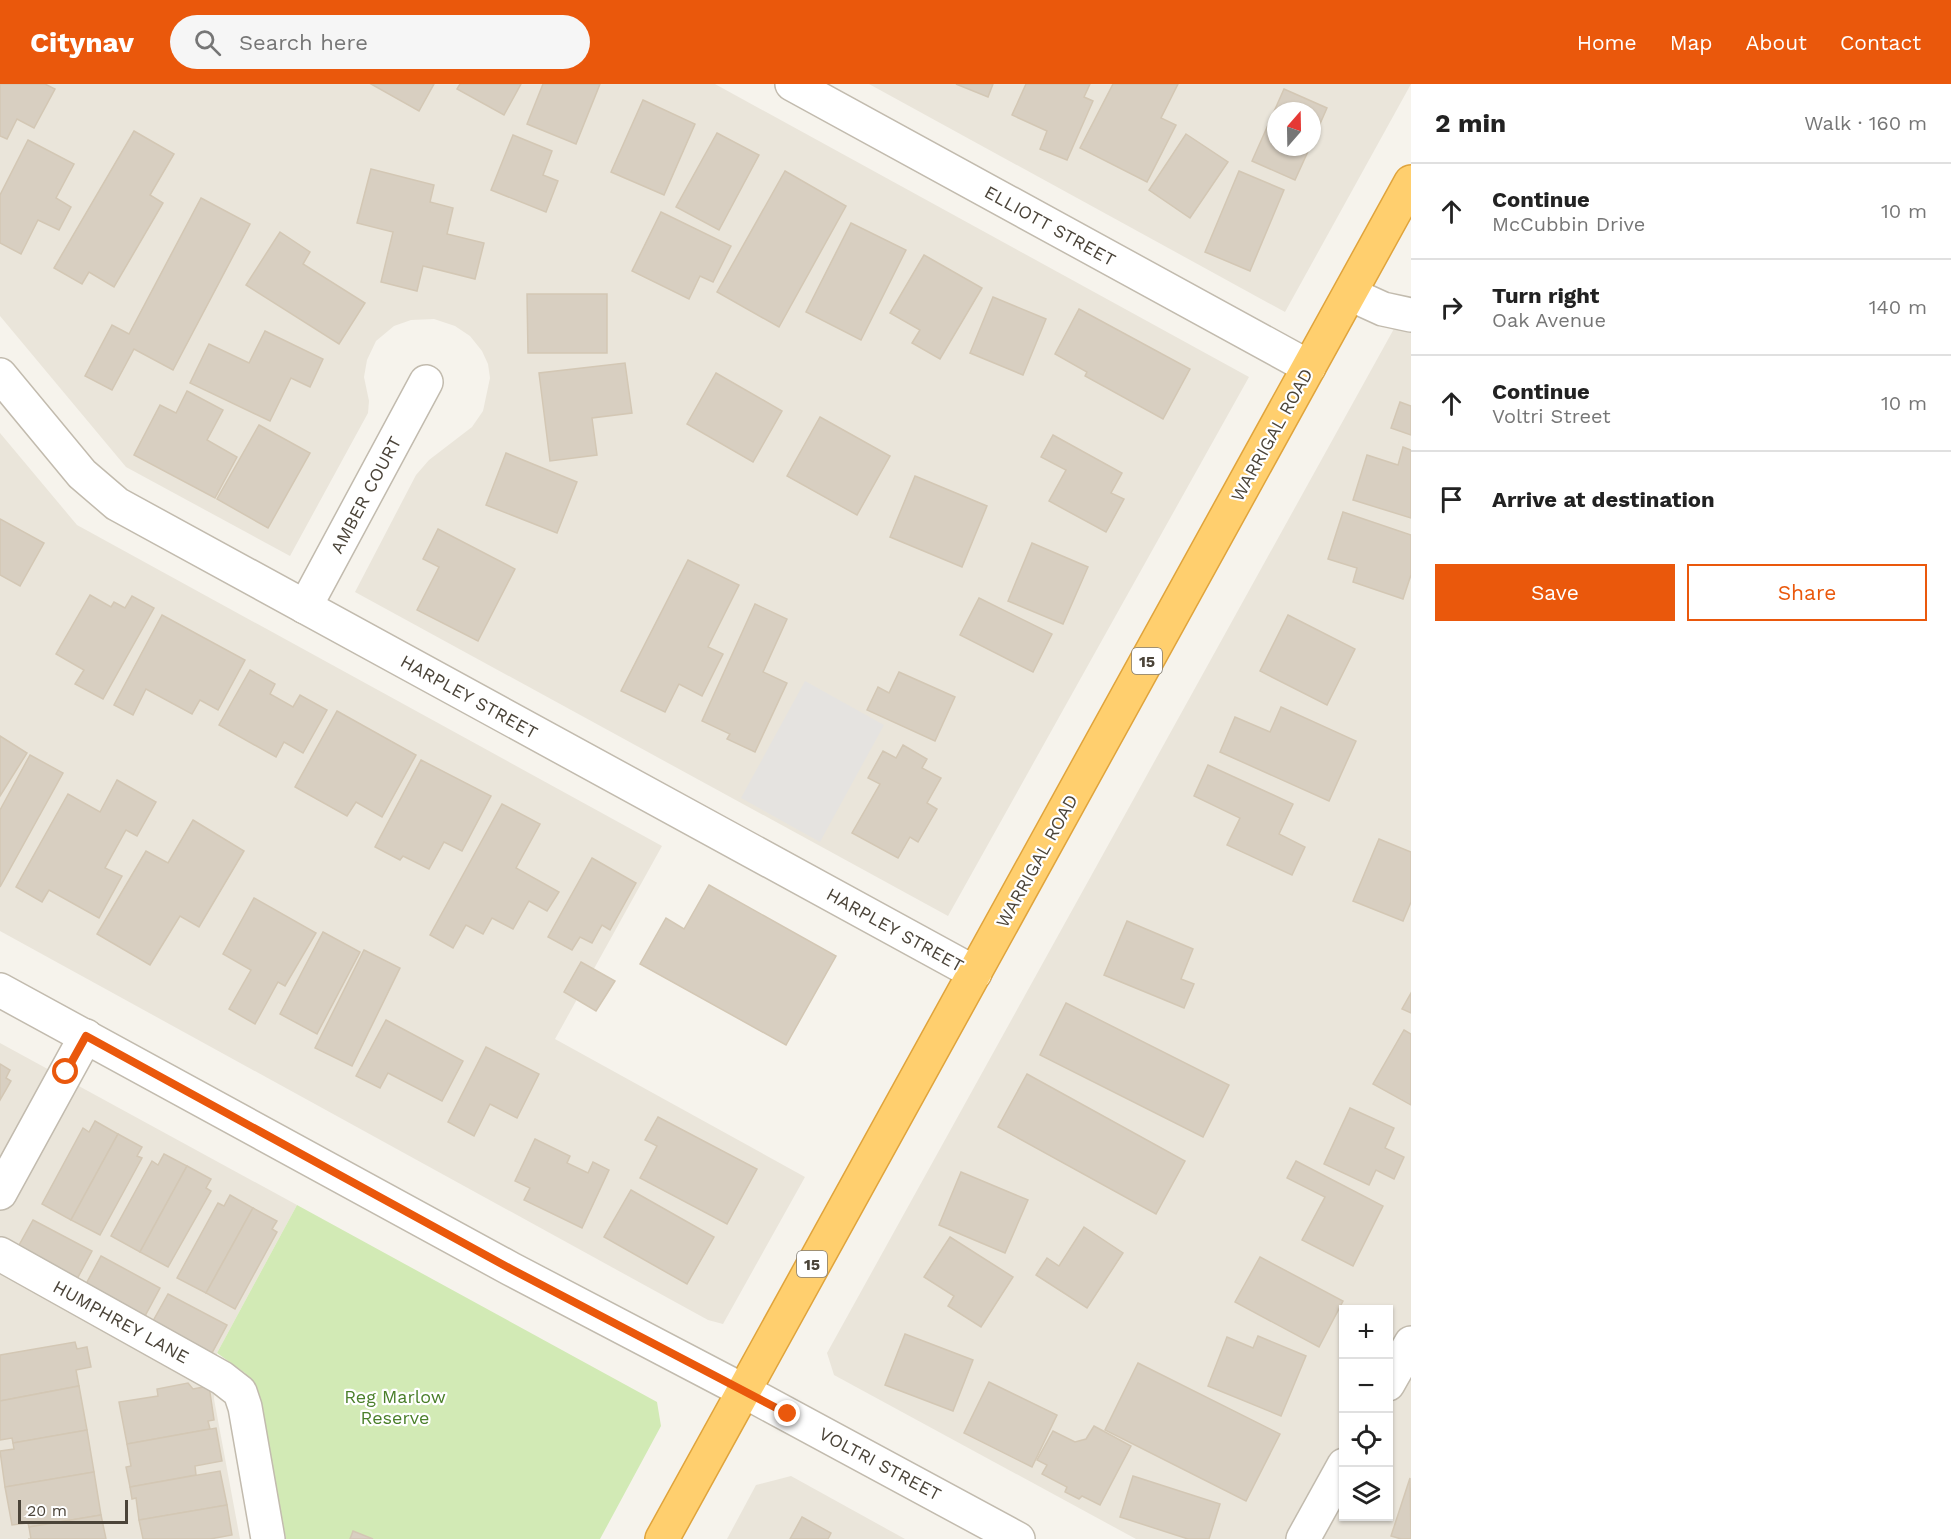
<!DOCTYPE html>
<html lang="en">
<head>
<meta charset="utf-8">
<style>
  body { margin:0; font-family:"Work Sans",sans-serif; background:#f6f6f6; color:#222 }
  .controls { position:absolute; right:18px; bottom:18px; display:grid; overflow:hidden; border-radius:0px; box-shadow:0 2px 4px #0004 }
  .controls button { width:54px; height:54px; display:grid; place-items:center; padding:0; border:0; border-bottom:2px solid #e0e0e0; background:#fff; color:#222; font:30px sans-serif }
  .compass { position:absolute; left:1267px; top:18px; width:54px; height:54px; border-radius:50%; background:#fff; box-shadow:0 2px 4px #0004; rotate:20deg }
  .scale { position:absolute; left:18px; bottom:15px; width:110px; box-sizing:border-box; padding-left:6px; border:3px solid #4b4439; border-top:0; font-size:16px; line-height:21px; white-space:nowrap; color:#4b4439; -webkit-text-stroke:4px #fff; paint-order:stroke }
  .stop { position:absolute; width:18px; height:18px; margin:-14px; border:4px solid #ea580c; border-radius:50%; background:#fff }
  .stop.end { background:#ea580c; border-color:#fff; box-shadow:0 2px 6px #0008 }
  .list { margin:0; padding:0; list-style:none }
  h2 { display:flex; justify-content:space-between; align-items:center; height:78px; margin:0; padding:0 24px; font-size:26px }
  h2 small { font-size:20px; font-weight:400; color:#767676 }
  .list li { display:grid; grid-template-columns:39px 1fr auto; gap:18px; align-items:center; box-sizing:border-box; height:96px; padding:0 24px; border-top:2px solid #e0e0e0 }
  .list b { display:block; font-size:22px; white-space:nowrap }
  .list p { margin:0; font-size:20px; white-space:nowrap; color:#767676 }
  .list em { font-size:20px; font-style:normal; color:#767676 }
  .actions { display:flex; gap:12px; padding:18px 24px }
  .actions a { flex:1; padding:14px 0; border:2px solid #ea580c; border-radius:0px; text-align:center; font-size:21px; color:#ea580c }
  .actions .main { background:#ea580c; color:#fff }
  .icon { flex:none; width:33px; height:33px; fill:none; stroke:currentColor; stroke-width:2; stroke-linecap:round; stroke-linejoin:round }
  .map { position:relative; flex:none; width:1411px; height:1455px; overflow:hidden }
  header { display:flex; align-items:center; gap:36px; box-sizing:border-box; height:84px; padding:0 30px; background:#ea580c; color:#fff }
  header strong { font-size:28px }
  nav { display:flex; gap:33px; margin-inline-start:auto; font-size:21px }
  .search { width:420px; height:54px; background:#f6f6f6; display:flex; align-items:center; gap:15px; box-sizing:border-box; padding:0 21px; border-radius:33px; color:#767676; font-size:22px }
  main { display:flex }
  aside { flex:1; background:#fff }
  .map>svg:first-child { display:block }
</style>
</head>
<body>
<header>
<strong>Citynav</strong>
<div class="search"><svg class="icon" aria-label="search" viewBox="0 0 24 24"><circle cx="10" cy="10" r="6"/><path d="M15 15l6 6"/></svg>Search here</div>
<nav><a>Home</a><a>Map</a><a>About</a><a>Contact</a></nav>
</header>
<main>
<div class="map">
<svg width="1411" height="1455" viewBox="0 0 1411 1455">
  <rect width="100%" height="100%" fill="#f6f3ec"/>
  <!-- residential -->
  <g fill="#eae5da" fill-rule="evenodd">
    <path d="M 0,0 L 715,0 L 1249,293 L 948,832 L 355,508 L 416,391 L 429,376 L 472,343 L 483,327 L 490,294 L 488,280 L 482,267 L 470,252 L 455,242 L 434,235 L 411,236 L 394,242 L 376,257 L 367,276 L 364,293 L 369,317 L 368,329 L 290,472 L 126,383 L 0,232 Z"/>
    <path d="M 869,0 L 1411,0 L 1285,228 ZM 1276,27 L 1312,27 L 1312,63 L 1276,63 Z"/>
    <path d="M 1411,214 L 1411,1455 L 1136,1455 L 834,1291 L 827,1269 ZM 1344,1226 L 1388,1226 L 1388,1432 L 1344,1432 Z"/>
    <path d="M 0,349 L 77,441 L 662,762 L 555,955 L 805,1093 L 723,1240 L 708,1236 L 0,847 Z"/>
    <path d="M 0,959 L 297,1121 L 217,1269 L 214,1315 L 240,1455 L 0,1455 Z"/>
    <path d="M 791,1392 L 905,1455 L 727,1455 L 756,1401 Z"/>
  </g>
  <!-- green -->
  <path fill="#d2eab5" d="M 297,1121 L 657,1318 L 661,1342 L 600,1455 L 286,1455 L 258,1310 L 245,1289 L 217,1269 Z"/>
  <!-- parking -->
  <path fill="#e5e3e0" d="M 805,597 L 884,641 L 820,758 L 741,714 Z"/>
  <!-- building -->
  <g fill="#d8cfc1" stroke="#d3c7b4" stroke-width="1.5">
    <path d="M 0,0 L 45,0 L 55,5 L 34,44 L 17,35 L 7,55 L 0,52 Z"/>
    <path d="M 371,0 L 434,0 L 419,27 Z"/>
    <path d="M 460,0 L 521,0 L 504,31 L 457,5 Z"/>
    <path d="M 543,0 L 600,0 L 576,60 L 527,40 Z"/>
    <path d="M 956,0 L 993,0 L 988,13 Z"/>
    <path d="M 1026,0 L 1090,0 L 1084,13 L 1093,17 L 1067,76 L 1040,65 L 1047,47 L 1012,31 Z"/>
    <path d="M 1113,0 L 1178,0 L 1161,34 L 1176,41 L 1147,98 L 1080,64 Z"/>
    <path d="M 1284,5 L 1327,24 L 1312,58 L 1312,27 L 1276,27 L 1276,63 L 1310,63 L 1295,96 L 1252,77 Z"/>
    <path d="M 643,16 L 695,40 L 664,111 L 611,88 Z"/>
    <path d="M 134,47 L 174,70 L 150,111 L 163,119 L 114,203 L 89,188 L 82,200 L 54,184 Z"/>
    <path d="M 717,49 L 759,71 L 719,146 L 676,123 Z"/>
    <path d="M 1186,50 L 1228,78 L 1190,134 L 1149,106 Z"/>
    <path d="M 513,51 L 552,67 L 543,91 L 558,97 L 546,128 L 491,106 Z"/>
    <path d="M 28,56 L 74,80 L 56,114 L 71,123 L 59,146 L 38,136 L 21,170 L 0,159 L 0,111 Z"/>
    <path d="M 371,85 L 434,101 L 430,118 L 453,124 L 447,150 L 484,159 L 475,195 L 423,182 L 417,207 L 381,198 L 393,148 L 357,139 Z"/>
    <path d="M 785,87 L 846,122 L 779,243 L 717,208 Z"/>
    <path d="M 1239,87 L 1284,106 L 1250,187 L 1205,168 Z"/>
    <path d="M 201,114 L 250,140 L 173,286 L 134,265 L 112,306 L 85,292 L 112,241 L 129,250 Z"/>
    <path d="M 661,128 L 731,162 L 713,198 L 700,192 L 689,215 L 632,187 Z"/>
    <path d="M 851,139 L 906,166 L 861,256 L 806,228 Z"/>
    <path d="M 280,148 L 310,168 L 303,180 L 365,219 L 339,260 L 246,201 Z"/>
    <path d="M 924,171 L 982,204 L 940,275 L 912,259 L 920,246 L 890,229 Z"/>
    <path d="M 527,210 L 607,210 L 607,269 L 528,269 Z"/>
    <path d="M 993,213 L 1046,235 L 1023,291 L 970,269 Z"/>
    <path d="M 1079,225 L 1190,285 L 1163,335 L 1085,292 L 1087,288 L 1055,270 Z"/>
    <path d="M 265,247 L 323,275 L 310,303 L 291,294 L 270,337 L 190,299 L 209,260 L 249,279 Z"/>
    <path d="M 625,279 L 632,329 L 592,334 L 597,371 L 550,377 L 539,289 Z"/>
    <path d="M 716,289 L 782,327 L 753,378 L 687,340 Z"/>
    <path d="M 187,307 L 223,326 L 207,356 L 237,373 L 215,414 L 134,371 L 160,321 L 176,329 Z"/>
    <path d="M 1400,318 L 1411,322 L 1411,351 L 1391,344 Z"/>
    <path d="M 820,333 L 890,372 L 857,431 L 787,392 Z"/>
    <path d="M 259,341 L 310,369 L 268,444 L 217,415 Z"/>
    <path d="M 1053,351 L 1122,389 L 1111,409 L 1124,415 L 1106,448 L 1049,417 L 1066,386 L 1041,373 Z"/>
    <path d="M 1403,363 L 1411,366 L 1411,434 L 1353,416 L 1367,371 L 1398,381 Z"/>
    <path d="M 506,369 L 577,398 L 557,449 L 486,421 Z"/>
    <path d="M 915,392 L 987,422 L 962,483 L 890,453 Z"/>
    <path d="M 1343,428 L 1411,451 L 1411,491 L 1403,515 L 1353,498 L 1357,484 L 1328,475 Z"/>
    <path d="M 0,435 L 44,459 L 20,502 L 0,491 Z"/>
    <path d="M 438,445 L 515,485 L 478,557 L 417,526 L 439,483 L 423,475 Z"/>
    <path d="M 1032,459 L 1088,483 L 1063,540 L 1008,517 Z"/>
    <path d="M 688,476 L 739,501 L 708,563 L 723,570 L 702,612 L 679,600 L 665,628 L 621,607 Z"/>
    <path d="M 90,511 L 111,523 L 114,518 L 125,524 L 132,512 L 154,524 L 103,615 L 75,600 L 84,586 L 56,570 Z"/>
    <path d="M 979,514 L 1052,550 L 1033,588 L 960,551 Z"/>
    <path d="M 755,520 L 787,535 L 763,588 L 787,599 L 755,668 L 727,655 L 730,650 L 702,637 Z"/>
    <path d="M 162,531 L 245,576 L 218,626 L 200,616 L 192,630 L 146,605 L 133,631 L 114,621 Z"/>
    <path d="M 1288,531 L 1355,565 L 1327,621 L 1260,587 Z"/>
    <path d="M 250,586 L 275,600 L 270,610 L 293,623 L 300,611 L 327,626 L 303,669 L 284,658 L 276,673 L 219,641 Z"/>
    <path d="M 899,588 L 955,613 L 935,657 L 867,626 L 878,603 L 889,609 Z"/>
    <path d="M 1281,623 L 1356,657 L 1329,717 L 1220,668 L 1235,633 L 1270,648 Z"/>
    <path d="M 337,627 L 416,671 L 382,733 L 356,718 L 347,732 L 295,703 Z"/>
    <path d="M 0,652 L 27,669 L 0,712 Z"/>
    <path d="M 903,661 L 927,675 L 922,684 L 941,694 L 927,719 L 937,725 L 918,758 L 910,753 L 898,774 L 852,749 L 880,700 L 868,694 L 883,667 L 896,674 Z"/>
    <path d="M 30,671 L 63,689 L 0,803 L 0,726 Z"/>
    <path d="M 421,676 L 491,712 L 462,767 L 444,758 L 429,785 L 403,772 L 400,776 L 375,763 Z"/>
    <path d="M 1208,681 L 1293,720 L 1279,750 L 1305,763 L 1292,791 L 1227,761 L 1240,734 L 1194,712 Z"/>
    <path d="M 117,696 L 156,718 L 137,752 L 126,746 L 105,784 L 122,792 L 99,834 L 49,806 L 42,818 L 16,803 L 68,710 L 100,728 Z"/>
    <path d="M 502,720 L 540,740 L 516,784 L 559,808 L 547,827 L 529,817 L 513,845 L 492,834 L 483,850 L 466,841 L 453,864 L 430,851 Z"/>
    <path d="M 193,736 L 244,767 L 199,843 L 180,832 L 150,881 L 97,850 L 146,767 L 168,779 Z"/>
    <path d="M 1379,755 L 1411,768 L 1411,818 L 1403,837 L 1353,817 Z"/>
    <path d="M 592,774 L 636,799 L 610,846 L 602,841 L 592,859 L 580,853 L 572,866 L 548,853 Z"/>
    <path d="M 709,801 L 836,872 L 786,961 L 640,880 L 666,834 L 684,845 Z"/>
    <path d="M 254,814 L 316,849 L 285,902 L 278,898 L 255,940 L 229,925 L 251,886 L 223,870 Z"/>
    <path d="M 1127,837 L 1193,865 L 1181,895 L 1194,900 L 1184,924 L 1104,891 Z"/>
    <path d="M 323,848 L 360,868 L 317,950 L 280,930 Z"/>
    <path d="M 364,866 L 400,884 L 352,982 L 315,964 Z"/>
    <path d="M 581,878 L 615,897 L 596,927 L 564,908 Z"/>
    <path d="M 1411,909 L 1411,929 L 1402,925 Z"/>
    <path d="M 1066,919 L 1229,1001 L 1203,1053 L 1040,971 Z"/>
    <path d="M 386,936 L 463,977 L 442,1017 L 388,989 L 380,1004 L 356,992 Z"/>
    <path d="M 1404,946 L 1411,950 L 1411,1021 L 1373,1000 Z"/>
    <path d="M 486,963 L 539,990 L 517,1034 L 490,1020 L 474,1052 L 448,1038 Z"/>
    <path d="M 0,980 L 10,986 L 6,994 L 11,997 L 0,1016 Z"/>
    <path d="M 1027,990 L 1185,1077 L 1156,1130 L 998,1043 Z"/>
    <path d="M 1350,1024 L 1394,1044 L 1385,1064 L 1404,1073 L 1394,1095 L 1376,1086 L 1369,1101 L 1324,1080 Z"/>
    <path d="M 658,1033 L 757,1085 L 727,1140 L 640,1094 L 657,1062 L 645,1056 Z"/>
    <path d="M 95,1037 L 118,1050 L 71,1136 L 42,1120 L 83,1044 L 89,1048 Z"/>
    <path d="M 118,1050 L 142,1063 L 137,1072 L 142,1074 L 100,1151 L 71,1136 Z"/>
    <path d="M 535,1055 L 570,1072 L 567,1079 L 588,1089 L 593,1078 L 609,1086 L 582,1144 L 524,1116 L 530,1104 L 515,1097 Z"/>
    <path d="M 164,1070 L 187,1082 L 140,1168 L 111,1152 L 152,1077 L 158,1081 Z"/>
    <path d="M 1296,1077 L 1383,1122 L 1353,1182 L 1302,1156 L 1325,1113 L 1287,1094 Z"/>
    <path d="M 187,1082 L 211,1095 L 206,1104 L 211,1107 L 168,1183 L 140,1168 Z"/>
    <path d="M 961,1088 L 1028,1116 L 1005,1169 L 939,1141 Z"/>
    <path d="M 631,1106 L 714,1153 L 687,1200 L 604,1153 Z"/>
    <path d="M 230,1111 L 253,1124 L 206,1209 L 177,1194 L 218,1119 L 224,1122 Z"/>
    <path d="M 253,1124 L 277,1137 L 272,1145 L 277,1148 L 235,1225 L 206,1209 Z"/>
    <path d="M 33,1136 L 92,1167 L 77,1195 L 18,1163 Z"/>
    <path d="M 1084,1143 L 1123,1169 L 1087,1224 L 1036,1191 L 1047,1174 L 1059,1182 Z"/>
    <path d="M 950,1153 L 1013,1193 L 981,1243 L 948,1222 L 954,1212 L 924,1193 Z"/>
    <path d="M 101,1172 L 160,1204 L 145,1232 L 86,1200 Z"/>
    <path d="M 1260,1173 L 1343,1217 L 1319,1263 L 1235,1218 Z"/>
    <path d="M 168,1210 L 227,1241 L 212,1269 L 153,1237 Z"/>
    <path d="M 905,1250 L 973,1276 L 953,1327 L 885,1301 Z"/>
    <path d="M 1258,1252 L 1306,1272 L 1281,1332 L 1208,1302 L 1227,1253 L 1253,1264 Z"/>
    <path d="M 75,1258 L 77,1265 L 87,1263 L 91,1283 L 76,1286 L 79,1302 L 0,1317 L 0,1271 Z"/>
    <path d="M 1138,1279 L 1280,1350 L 1246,1417 L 1105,1346 Z"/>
    <path d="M 989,1298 L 1057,1331 L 1032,1383 L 964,1349 Z"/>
    <path d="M 188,1299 L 193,1305 L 209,1302 L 214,1336 L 208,1337 L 210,1345 L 127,1360 L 119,1318 L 158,1312 L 157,1305 Z"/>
    <path d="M 79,1302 L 87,1346 L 13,1359 L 12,1354 L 0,1356 L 0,1317 Z"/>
    <path d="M 1094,1342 L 1131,1362 L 1100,1421 L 1082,1412 L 1079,1415 L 1065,1408 L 1067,1403 L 1042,1390 L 1047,1381 L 1037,1376 L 1053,1347 L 1075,1358 L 1086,1355 Z"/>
    <path d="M 216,1344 L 222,1377 L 195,1382 L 196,1391 L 130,1403 L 126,1383 L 131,1382 L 127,1360 Z"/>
    <path d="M 87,1346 L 94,1388 L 5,1403 L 0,1367 L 14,1365 L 13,1359 Z"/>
    <path d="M 220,1387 L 227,1421 L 139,1436 L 136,1414 L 132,1415 L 130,1403 Z"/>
    <path d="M 94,1388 L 101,1431 L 29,1443 L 28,1439 L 12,1441 L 5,1403 Z"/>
    <path d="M 1133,1392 L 1220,1420 L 1209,1455 L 1188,1455 L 1120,1433 Z"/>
    <path d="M 1410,1394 L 1411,1455 L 1401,1455 L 1391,1452 Z"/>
    <path d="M 227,1421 L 232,1451 L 210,1455 L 143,1455 L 139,1436 Z"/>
    <path d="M 101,1431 L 106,1455 L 28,1455 L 31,1455 L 29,1443 Z"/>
    <path d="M 802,1433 L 831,1449 L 828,1455 L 790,1455 Z"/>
    <path d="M 353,1447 L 373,1455 L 350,1455 Z"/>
  </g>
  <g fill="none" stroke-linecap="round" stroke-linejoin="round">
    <defs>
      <g id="minor">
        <path d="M 792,0 L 1309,283"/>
        <path d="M 1350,210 L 1383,225 L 1411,231"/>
        <path d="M 0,291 L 82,390 L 117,420 L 975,889"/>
        <path d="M 305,523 L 426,298"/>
        <path d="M 0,906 L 511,1185 L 742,1306 L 1018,1455"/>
        <path d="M 0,1109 L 86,952"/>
        <path d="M 0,1170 L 222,1294 L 240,1308 L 245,1323 L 268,1455"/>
        <path d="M 1388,1300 L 1411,1259"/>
        <path d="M 1303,1455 L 1344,1381"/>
      </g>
      <path id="highway" d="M 662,1455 L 1411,98"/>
    </defs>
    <!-- minor casing -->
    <use href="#minor" stroke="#c2bbae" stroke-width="36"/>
    <!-- highway casing -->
    <use href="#highway" stroke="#e0a43c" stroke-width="36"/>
    <!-- minor -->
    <use href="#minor" stroke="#fff" stroke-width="33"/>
    <!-- highway -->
    <use href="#highway" stroke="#ffcf6e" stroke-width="33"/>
  </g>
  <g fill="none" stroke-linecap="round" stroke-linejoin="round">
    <!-- route -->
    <path stroke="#ea580c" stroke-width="8" d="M 66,988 L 86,952 L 511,1185 L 788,1330"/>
  </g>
  <g text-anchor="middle" stroke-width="4.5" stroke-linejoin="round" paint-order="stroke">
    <!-- shield labels -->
    <g fill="#fff" stroke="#817c74" stroke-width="1.5">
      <rect x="1132" y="564" width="30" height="26" rx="4.5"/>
      <rect x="797" y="1167" width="30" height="26" rx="4.5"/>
    </g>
    <g font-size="16" font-weight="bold" fill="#4b4439">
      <text x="1147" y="583">15</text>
      <text x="812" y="1186">15</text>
    </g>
    <!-- street labels -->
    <g font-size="18" fill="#4b4439" stroke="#fff">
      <text transform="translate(1050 142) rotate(29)" y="6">ELLIOTT STREET</text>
      <text transform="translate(1272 351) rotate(-61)" y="6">WARRIGAL ROAD</text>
      <text transform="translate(366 411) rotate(-62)" y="6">AMBER COURT</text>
      <text transform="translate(469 613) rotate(29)" y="6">HARPLEY STREET</text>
      <text transform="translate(1037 777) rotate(-61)" y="6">WARRIGAL ROAD</text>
      <text transform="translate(895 846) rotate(29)" y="6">HARPLEY STREET</text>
      <text transform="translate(121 1238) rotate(29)" y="6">HUMPHREY LANE</text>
      <text transform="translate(880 1380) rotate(28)" y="6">VOLTRI STREET</text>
    </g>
    <!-- park labels -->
    <g font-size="18" fill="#4a7f2a" stroke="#fff">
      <text x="395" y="1319">Reg Marlow<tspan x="395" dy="21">Reserve</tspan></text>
    </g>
  </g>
</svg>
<div class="controls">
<button>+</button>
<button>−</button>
<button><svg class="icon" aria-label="locate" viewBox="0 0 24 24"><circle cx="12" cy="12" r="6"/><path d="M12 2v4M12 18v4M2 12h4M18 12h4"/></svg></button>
<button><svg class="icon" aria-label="layers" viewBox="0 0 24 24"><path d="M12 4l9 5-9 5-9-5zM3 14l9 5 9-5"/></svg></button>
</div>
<svg class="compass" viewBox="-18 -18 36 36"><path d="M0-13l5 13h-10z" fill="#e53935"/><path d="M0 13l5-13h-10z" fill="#767676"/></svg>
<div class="scale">20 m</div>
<div class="stop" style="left:66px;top:988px"></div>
<div class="stop end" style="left:788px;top:1330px"></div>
</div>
<aside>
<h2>2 min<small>Walk · 160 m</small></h2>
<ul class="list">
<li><svg class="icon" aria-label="ahead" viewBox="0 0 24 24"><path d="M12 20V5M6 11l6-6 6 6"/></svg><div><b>Continue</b><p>McCubbin Drive</p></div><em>10 m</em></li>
<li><svg class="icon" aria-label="right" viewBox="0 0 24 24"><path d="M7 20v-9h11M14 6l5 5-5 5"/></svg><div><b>Turn right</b><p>Oak Avenue</p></div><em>140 m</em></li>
<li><svg class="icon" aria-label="ahead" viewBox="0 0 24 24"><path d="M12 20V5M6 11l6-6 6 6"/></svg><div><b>Continue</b><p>Voltri Street</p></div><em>10 m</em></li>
<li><svg class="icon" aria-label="arrive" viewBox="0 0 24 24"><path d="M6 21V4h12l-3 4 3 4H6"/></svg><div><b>Arrive at destination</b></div></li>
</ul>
<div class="actions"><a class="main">Save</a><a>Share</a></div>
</aside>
</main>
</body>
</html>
